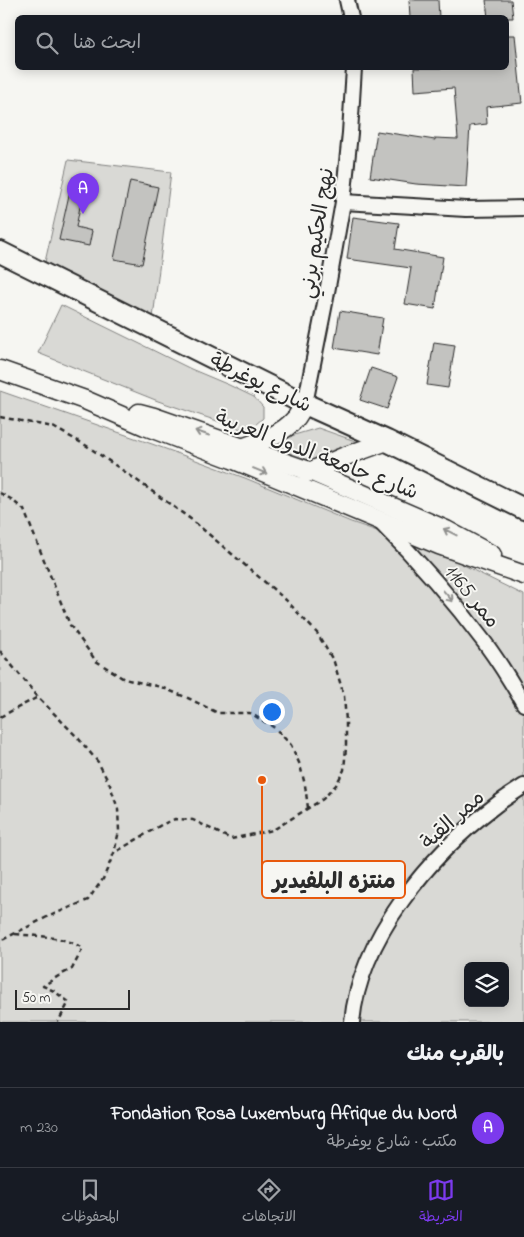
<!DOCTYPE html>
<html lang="ar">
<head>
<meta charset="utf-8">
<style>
  body { margin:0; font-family:"Indie Flower","Playpen Sans Arabic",sans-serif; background:#20242c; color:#f1f3f6; direction:rtl }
  .controls { position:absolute; right:15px; bottom:15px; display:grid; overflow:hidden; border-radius:8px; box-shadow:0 2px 12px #0003 }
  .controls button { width:45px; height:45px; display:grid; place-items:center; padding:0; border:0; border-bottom:1px solid #363941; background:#171b24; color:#f1f3f6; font:25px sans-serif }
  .scale { position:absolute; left:15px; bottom:12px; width:115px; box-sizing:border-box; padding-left:5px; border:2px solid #2b2b2b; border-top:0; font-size:14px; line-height:18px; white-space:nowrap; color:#2b2b2b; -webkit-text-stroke:4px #f6f6f2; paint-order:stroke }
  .you { position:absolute; left:271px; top:711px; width:18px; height:18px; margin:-12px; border:4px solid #fff; border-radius:50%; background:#1a73e8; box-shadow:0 0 0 8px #1a73e833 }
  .badge { display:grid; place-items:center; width:32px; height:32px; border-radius:50%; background:#7c3aed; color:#fff; font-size:16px; font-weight:700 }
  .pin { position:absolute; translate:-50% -41px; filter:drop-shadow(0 1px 2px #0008) }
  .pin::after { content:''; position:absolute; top:26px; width:18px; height:15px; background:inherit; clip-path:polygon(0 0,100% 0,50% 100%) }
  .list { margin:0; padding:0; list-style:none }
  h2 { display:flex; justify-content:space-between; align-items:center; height:65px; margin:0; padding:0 20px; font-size:21px }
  h2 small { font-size:16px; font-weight:400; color:#9ea1a6 }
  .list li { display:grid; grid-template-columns:32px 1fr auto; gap:15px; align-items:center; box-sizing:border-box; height:80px; padding:0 20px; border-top:1px solid #363941 }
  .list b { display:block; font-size:19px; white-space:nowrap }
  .list p { margin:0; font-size:16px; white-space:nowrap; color:#9ea1a6 }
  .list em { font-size:16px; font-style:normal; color:#9ea1a6 }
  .icon { flex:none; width:28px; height:28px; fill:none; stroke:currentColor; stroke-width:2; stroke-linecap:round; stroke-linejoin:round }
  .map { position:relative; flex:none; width:524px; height:1022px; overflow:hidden; direction:ltr }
  .search { position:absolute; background:#171b24; box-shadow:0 2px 12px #0003; left:15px; right:15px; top:15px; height:55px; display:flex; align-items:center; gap:12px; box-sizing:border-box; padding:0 18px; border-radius:8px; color:#9ea1a6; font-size:19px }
  .sheet { height:145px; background:#171b24 }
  nav { display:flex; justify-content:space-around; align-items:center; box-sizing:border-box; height:70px; border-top:1px solid #363941; background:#171b24; font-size:14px; color:#9ea1a6 }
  nav a { display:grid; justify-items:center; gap:2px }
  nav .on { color:#7c3aed }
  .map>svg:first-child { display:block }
</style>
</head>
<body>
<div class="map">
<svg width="524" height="1022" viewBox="0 0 524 1022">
  <rect width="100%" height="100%" fill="#f6f6f2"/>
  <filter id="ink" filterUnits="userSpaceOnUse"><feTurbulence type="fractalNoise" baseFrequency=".02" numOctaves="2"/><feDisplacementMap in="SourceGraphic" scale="10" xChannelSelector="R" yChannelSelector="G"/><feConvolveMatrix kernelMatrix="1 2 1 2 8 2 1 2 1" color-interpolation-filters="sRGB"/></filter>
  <g filter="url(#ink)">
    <!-- green -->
    <g fill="#d9d9d5" stroke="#828280" fill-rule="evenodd">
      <path d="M 68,160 L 171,172 L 153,318 L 45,262 Z"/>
      <path d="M 61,305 L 191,369 L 229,385 L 254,397 L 263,407 L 263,418 L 255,425 L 241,429 L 158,401 L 38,353 Z"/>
      <path d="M 0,391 L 152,444 L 245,478 L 351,522 L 444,554 L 475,571 L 524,595 L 524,1022 L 0,1022 ZM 468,966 L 505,966 L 505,1003 L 468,1003 Z"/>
      <path d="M 318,428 L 358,442 C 340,447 322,453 307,463 L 268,448 L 291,436 Z"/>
    </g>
    <!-- building -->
    <g fill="#c3c3c0" stroke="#2b2b2b">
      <path d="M 409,0 L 438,0 L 439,18 L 410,18 Z"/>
      <path d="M 486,0 L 511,0 L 513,18 L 488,18 Z"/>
      <path d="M 506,35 L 515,35 L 522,103 L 486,107 L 487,124 L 470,126 L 466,187 L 416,184 L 370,177 L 377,131 L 435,140 L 435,138 L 458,139 L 454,88 L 415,91 L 414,68 L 506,68 Z"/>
      <path d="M 73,177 L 96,182 L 93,195 L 83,192 L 76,227 L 92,231 L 89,246 L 59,240 Z"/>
      <path d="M 130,181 L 158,187 L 142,264 L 114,259 Z"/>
      <path d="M 353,217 L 399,223 L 395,249 L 443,257 L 435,309 L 405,304 L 411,268 L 347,259 Z"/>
      <path d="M 340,311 L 383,318 L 377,355 L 334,348 Z"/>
      <path d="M 434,342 L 455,345 L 448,388 L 427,385 Z"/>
      <path d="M 371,368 L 398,377 L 387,409 L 360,400 Z"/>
    </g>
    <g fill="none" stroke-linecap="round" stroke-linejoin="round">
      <defs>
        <g id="minor">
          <path d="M 347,0 L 351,18"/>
          <path d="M 343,202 L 466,209 L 524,208"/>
          <path d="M 305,404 L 326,298 L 343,202 L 350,133 L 354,68"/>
          <path d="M 380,522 C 418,560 453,600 485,643 C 499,662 512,683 524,704"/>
          <path d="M 352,1022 C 360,937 430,855 496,805 C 505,798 515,792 524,786"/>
        </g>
        <g id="tertiary">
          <path d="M 0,370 L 85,400 L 145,426 L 232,459 L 439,545 L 524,575"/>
          <path d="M 139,413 L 154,417 L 312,472 L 446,530 L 492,555"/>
          <path d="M 239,449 C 259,442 282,435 296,418 C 299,414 302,408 305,404"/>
          <path d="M 307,473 L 343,457 L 387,441"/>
        </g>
        <path id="secondary" d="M 0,252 L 305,404 L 387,441 L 524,509"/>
      </defs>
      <!-- minor casing -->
      <use href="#minor" stroke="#2b2b2b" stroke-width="18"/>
      <!-- tertiary casing -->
      <use href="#tertiary" stroke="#2b2b2b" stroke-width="21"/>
      <!-- secondary casing -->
      <use href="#secondary" stroke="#2b2b2b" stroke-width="24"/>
      <!-- path -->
      <g stroke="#2b2b2b" stroke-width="2.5" stroke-dasharray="5 4" stroke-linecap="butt">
        <path d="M 0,417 L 53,427 L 87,446 L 128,474 L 192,520 L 286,600 L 317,633 L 334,662 L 344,696 L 346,721 L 346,747 L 344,770 L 336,785 L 323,799 L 273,830 L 231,839 L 193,820 L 175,819 L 161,825 L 114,853"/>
        <path d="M 0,493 L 11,499 L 24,510 L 70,625 L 96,661 L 124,679 L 161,687 L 190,699 L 218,713 L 250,713 L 275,728 L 291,745 L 300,765 L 305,785 L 308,808"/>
        <path d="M 0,651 L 38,697 L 78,738 L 98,762 L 110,785 L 118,809 L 119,831 L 114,853 L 103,879 L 88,900 L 47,917 L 0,941"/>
        <path d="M 0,717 L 38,697"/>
        <path d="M 15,934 C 41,937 59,935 83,948 L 72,969 L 60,975 L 43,986 L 54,991 L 69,1002 L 58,1022"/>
      </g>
      <!-- minor -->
      <use href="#minor" stroke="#f6f6f2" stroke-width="14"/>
      <!-- tertiary -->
      <use href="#tertiary" stroke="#f6f6f2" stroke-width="18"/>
      <!-- secondary -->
      <use href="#secondary" stroke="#f6f6f2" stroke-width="20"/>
    </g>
    <!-- one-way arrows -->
    <defs><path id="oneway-shaft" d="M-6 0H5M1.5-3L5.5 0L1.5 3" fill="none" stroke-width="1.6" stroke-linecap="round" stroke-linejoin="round" transform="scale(1.25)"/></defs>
    <g stroke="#90908e">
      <use href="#oneway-shaft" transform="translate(202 433) rotate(-161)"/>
      <use href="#oneway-shaft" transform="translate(260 471) rotate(22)"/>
      <use href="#oneway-shaft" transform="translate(450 532) rotate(-153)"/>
      <use href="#oneway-shaft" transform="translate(448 596) rotate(49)"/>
    </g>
  </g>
  <g text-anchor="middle" stroke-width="4" stroke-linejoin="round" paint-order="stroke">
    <!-- street labels -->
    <g font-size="21" fill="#2b2b2b" stroke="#f6f6f2">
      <text transform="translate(316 233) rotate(-81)" y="7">نهج الحكيم برني</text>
      <text transform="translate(261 382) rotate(26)" y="7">شارع يوغرطة</text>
      <text transform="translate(317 454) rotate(21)" y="7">شارع جامعة الدول العربية</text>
      <text transform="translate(473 596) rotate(51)" y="7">ممر 1165</text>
      <text transform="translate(452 819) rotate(-42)" y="7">ممر القبة</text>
    </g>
  </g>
  <!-- callouts -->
  <path fill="none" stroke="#e8590c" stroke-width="2" d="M262 780L262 880"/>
  <circle fill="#e8590c" stroke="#f6f6f2" stroke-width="2" cx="262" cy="780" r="5"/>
  <rect fill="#f6f6f2" stroke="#e8590c" stroke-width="2" x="262" y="861" width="143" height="37" rx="5"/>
  <g font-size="22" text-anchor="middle" font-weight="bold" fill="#2b2b2b">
    <text x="334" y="888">منتزه البلفيدير</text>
  </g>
</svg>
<div class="controls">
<button><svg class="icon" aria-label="layers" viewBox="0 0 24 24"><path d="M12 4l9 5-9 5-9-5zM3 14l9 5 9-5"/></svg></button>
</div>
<div class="scale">50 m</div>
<div class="you"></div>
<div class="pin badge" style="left:83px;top:214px">A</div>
<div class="search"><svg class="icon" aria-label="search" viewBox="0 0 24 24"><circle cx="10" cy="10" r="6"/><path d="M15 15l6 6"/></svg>ابحث هنا</div>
</div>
<section class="sheet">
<h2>بالقرب منك<small></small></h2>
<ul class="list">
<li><span class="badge">A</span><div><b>Fondation Rosa Luxemburg Afrique du Nord</b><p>مكتب · شارع يوغرطة</p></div><em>230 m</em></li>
</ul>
</section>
<nav>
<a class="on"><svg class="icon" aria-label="map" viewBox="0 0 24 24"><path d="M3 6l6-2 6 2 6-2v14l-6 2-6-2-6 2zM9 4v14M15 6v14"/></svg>الخريطة</a>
<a><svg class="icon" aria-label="directions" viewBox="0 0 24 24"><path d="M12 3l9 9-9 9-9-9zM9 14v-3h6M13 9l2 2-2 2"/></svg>الاتجاهات</a>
<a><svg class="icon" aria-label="saved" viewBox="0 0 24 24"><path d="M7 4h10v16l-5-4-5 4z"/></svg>المحفوظات</a>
</nav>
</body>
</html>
